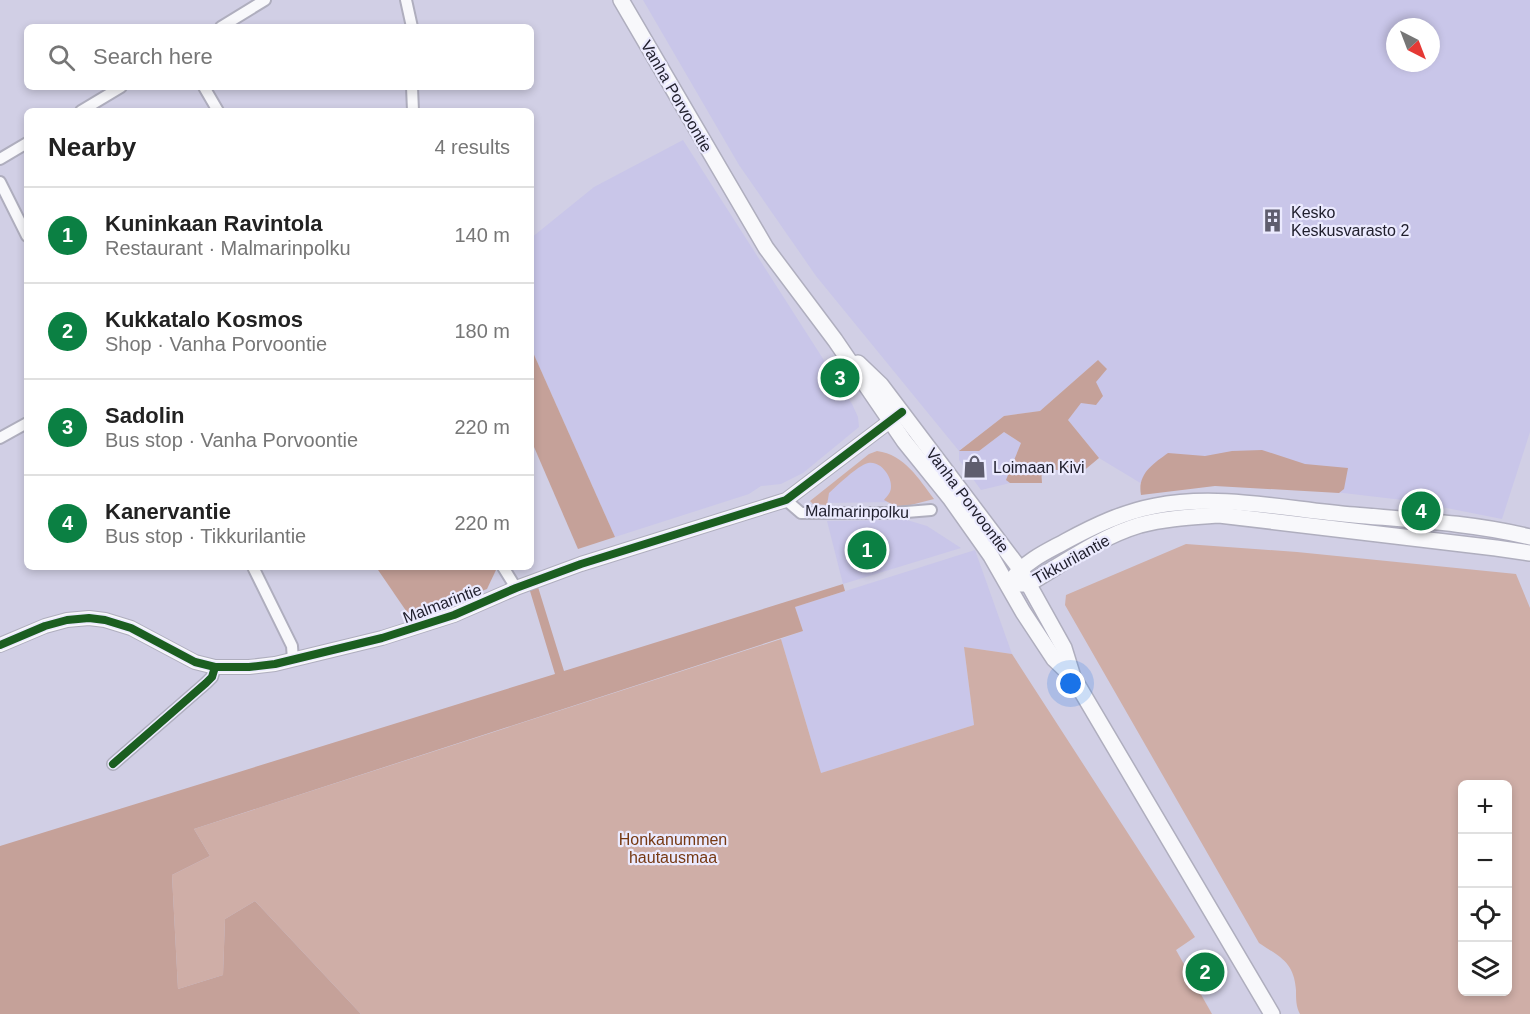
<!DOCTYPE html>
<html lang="en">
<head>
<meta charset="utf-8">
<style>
  body { margin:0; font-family:Arial,sans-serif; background:#f6f6f6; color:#222 }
  .controls { position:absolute; right:18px; bottom:18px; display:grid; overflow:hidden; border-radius:9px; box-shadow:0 3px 9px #0003 }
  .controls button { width:54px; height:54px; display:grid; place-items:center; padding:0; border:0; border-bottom:2px solid #e0e0e0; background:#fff; color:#222; font:30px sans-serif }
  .compass { position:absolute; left:1386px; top:18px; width:54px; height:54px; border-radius:50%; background:#fff; box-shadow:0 3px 9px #0003; rotate:138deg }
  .you { position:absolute; left:1071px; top:684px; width:21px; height:21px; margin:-15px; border:4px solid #fff; border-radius:50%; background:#1a73e8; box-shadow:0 0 0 9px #1a73e833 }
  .badge { display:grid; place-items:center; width:39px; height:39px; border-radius:50%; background:#0b8043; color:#fff; font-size:20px; font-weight:700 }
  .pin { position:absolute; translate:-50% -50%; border:3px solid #fff; box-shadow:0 2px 6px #0006 }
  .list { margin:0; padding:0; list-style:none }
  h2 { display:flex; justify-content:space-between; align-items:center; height:78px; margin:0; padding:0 24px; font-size:26px }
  h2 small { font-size:20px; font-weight:400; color:#767676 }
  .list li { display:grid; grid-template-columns:39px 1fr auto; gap:18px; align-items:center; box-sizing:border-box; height:96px; padding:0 24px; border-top:2px solid #e0e0e0 }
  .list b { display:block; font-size:22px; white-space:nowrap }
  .list p { margin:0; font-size:20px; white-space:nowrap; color:#767676 }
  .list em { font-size:20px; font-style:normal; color:#767676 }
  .icon { flex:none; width:33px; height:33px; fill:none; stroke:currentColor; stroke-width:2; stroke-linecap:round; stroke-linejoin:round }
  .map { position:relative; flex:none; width:1530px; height:1014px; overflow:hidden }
  .search { position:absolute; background:#fff; box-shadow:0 3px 9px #0003; left:24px; top:24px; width:510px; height:66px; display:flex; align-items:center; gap:15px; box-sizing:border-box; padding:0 21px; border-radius:9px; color:#767676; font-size:22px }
  .panel { position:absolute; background:#fff; box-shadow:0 3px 9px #0003; left:24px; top:108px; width:510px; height:462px; border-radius:9px }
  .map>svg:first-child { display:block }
</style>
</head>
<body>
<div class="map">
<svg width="1530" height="1014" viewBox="0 0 1530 1014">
  <rect width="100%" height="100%" fill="#d1cfe5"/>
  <!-- built -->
  <g fill="#c9c6e9" fill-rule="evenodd">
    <path d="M 643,0 L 1530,0 L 1530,432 L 1502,519 L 1411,501 L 1276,485 L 1190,481 L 1147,487 L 1099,458 L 1068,420 L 1096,382 L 1098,360 L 1040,411 L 1004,416 L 960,450 L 979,451 L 1004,432 L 1021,443 L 1007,480 L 1010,483 L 981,490 L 959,460 L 959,451 L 816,276 L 739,165 ZM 1395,27 L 1431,27 L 1431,63 L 1395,63 Z"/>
    <path d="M 683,140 L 852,404 L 858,417 L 859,427 L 803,473 L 781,484 L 761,486 L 749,494 L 615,537 L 531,348 L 531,238 L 594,187 Z"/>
    <path d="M 871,455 L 883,455 L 898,502 L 822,503 L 820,497 Z"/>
    <path d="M 907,520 L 927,526 L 961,548 L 843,584 L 827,521 Z"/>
    <path d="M 975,550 L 1012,654 L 964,647 L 974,725 L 821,773 L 781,639 L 803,631 L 795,607 Z"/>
  </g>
  <!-- green -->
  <g fill="#cfaea7" fill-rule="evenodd">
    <path d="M 877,451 C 905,455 918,478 934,499 L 899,508 L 884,500 C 887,496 891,493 891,487 C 892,476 880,460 868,463 C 857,466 838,485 829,493 L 827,505 L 813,504 L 810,501 L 869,454 Z"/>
    <path d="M 1186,544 L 1297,552 L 1516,574 L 1530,608 L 1530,1014 L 1300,1014 C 1296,1007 1296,999 1296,990 C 1294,962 1280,957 1259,943 L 1065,605 L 1066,595 ZM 1462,784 L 1508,784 L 1508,992 L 1462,992 Z"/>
    <path d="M 781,639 L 821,773 L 974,725 L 964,647 L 1012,654 L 1195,937 L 1176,950 L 1212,1014 L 361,1014 L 255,901 L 225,919 L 223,975 L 178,989 L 172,875 L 210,856 L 194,829 Z"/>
  </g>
  <!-- forest -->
  <g fill="#c5a199">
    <path d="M 531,348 L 615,537 L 578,549 L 531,440 Z"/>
    <path d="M 1098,360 L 1107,369 L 1096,382 L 1103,396 L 1096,405 L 1081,403 L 1068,420 L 1099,458 L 1081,473 L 1041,468 L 1042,483 L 1010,483 L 1006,480 L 1021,443 L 1004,432 L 979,451 L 959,451 L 1004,416 L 1040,411 Z"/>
    <path d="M 1262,450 L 1305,464 L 1348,468 L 1344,489 L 1339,493 L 1215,486 L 1141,495 C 1137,474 1153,464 1168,453 L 1205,456 L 1232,451 Z"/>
    <path d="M 376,567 L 494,567 L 496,570 L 487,589 L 411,618 Z"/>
    <path d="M 843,584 L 845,591 L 795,607 L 803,631 L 194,829 L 210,856 L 172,875 L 178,989 L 223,975 L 225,919 L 255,901 L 361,1014 L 0,1014 L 0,846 L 555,674 L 530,591 L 538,587 L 564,671 Z"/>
  </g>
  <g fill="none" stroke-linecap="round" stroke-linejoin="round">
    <defs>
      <g id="minor">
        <path d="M 406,0 L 412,27"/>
        <path d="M 221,27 L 265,0"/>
        <path d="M 204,87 L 218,111"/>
        <path d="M 412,87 L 413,111"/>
        <path d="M 81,111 L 121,87"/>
        <path d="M 0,159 L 27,143"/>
        <path d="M 0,182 L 27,236"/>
        <path d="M 0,438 L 27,423"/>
        <path d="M 786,500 L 801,513 L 894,513 L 931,510"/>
        <path d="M 253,567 L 292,646 L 293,660"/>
        <path d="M 503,567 L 516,588"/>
        <path d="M 113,764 L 206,683 L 212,677 L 215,667"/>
      </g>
      <path id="tertiary" d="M 0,645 L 45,626 L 67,620 L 89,618 L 105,620 L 131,628 L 195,662 L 215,667 L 249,667 L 275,664 L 382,638 L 454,615 L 516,588 L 581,564 L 786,500 L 898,415"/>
      <g id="secondary">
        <path d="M 621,0 L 766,248 L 835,340 L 904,441 L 950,498 L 991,556 L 1023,612 L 1054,659 L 1073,677"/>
        <path d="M 858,363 L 881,385 L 1020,569 L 1064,648 L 1073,677 L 1272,1014"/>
        <path d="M 1014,577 C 1027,560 1048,551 1066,541 C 1094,526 1123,512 1155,506 C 1220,493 1289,510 1354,515 C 1412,520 1473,523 1530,537"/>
        <path d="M 1020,584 L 1028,584 C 1064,563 1100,537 1140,525 C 1166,518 1192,517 1219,515 L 1496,548 L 1530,553"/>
      </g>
    </defs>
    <!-- minor casing -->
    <use href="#minor" stroke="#afaebe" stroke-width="14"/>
    <!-- tertiary casing -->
    <use href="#tertiary" stroke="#afaebe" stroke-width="16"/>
    <!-- secondary casing -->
    <use href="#secondary" stroke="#afaebe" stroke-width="18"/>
    <!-- minor -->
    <use href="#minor" stroke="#f8f8fb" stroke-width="10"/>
    <!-- tertiary -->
    <use href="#tertiary" stroke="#f8f8fb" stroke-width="14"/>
    <!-- secondary -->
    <use href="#secondary" stroke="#f8f8fb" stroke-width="15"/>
    <defs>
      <g id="cycleway">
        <path d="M 0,645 L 45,626 L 67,620 L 89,618 L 105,620 L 131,628 L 195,662 L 215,667 L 249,667 L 275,664 L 382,638 L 454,615 L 516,588 L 581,564 L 786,500 L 902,412"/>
        <path d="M 113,764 L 206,683 L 212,677 L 215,667"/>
      </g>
    </defs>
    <!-- cycleway casing -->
    <use href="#cycleway" stroke="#ebeafe" stroke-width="11"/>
    <!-- cycleway -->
    <use href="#cycleway" stroke="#1b5e20" stroke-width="8"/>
  </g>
  <!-- icons -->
  <defs>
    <symbol id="building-bare" viewBox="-9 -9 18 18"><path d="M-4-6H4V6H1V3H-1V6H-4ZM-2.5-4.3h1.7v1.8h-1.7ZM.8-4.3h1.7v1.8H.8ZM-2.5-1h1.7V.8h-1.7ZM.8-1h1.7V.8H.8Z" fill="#5f5d6e" stroke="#ebeafe" stroke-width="2.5" paint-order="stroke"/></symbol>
    <symbol id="shop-bare" viewBox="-9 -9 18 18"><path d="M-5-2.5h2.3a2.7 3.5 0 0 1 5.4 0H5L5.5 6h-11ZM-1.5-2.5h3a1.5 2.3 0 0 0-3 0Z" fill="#5f5d6e" stroke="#ebeafe" stroke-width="2.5" paint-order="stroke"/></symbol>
  </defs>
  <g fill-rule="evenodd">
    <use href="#building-bare" x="1256" y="204" width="33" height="33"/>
    <use href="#shop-bare" x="958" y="450" width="33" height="33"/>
  </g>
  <g text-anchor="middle" stroke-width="4.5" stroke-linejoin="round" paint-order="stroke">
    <!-- street labels -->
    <g font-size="16" fill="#21202e" stroke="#ebeafe">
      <text transform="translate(677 96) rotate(60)" y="6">Vanha Porvoontie</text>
      <text transform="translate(968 500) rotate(53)" y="6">Vanha Porvoontie</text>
      <text transform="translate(857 511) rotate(1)" y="6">Malmarinpolku</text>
      <text transform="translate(1071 559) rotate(-29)" y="6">Tikkurilantie</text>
      <text transform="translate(442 603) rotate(-21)" y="6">Malmarintie</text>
    </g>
    <!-- poi labels -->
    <g font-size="16" fill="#21202e" stroke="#ebeafe" text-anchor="start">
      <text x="1291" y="218">Kesko<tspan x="1291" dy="18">Keskusvarasto 2</tspan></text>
      <text x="993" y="473">Loimaan Kivi</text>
    </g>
    <!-- park labels -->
    <g font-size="16" fill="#763913" stroke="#ebeafe">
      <text x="673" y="845">Honkanummen<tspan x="673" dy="18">hautausmaa</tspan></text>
    </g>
  </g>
</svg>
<div class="controls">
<button>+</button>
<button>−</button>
<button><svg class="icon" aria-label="locate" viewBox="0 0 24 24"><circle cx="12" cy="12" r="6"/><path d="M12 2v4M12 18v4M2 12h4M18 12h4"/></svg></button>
<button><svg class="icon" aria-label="layers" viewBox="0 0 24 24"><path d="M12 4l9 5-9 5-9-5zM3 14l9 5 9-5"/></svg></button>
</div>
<svg class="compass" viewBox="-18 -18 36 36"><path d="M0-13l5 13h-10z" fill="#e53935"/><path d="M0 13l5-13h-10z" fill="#767676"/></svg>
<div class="you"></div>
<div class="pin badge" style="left:867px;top:550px">1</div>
<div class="pin badge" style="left:1205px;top:972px">2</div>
<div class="pin badge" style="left:840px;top:378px">3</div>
<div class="pin badge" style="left:1421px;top:511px">4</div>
<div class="search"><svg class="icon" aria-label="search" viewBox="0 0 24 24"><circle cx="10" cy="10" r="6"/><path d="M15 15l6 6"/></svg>Search here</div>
<section class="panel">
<h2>Nearby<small>4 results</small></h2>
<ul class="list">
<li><span class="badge">1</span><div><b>Kuninkaan Ravintola</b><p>Restaurant · Malmarinpolku</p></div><em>140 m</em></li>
<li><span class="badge">2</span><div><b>Kukkatalo Kosmos</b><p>Shop · Vanha Porvoontie</p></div><em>180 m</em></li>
<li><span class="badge">3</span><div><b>Sadolin</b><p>Bus stop · Vanha Porvoontie</p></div><em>220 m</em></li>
<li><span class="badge">4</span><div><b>Kanervantie</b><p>Bus stop · Tikkurilantie</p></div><em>220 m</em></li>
</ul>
</section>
</div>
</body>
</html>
